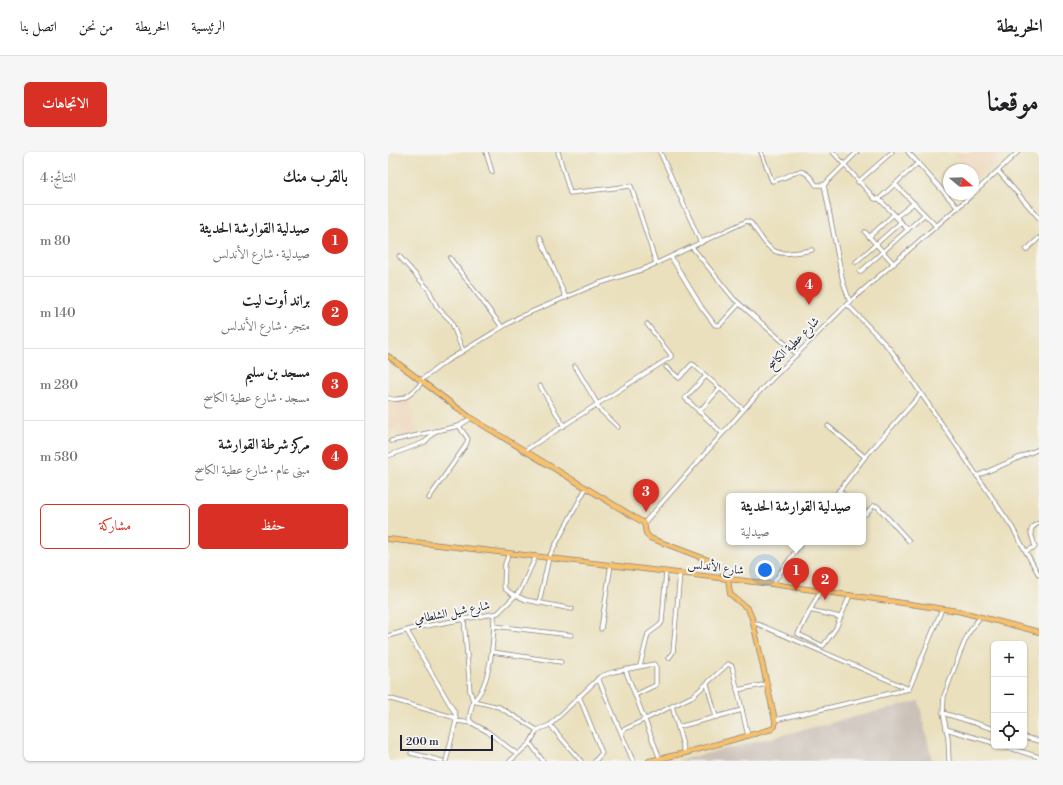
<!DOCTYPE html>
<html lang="ar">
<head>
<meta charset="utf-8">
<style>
  body { margin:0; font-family:"Libre Bodoni",Amiri,serif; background:#f6f6f6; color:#202124; direction:rtl }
  .controls { position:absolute; right:12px; bottom:12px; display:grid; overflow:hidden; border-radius:6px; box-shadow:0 1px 3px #0004 }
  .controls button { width:36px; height:36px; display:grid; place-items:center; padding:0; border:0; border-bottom:1px solid #e0e0e0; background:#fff; color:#202124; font:20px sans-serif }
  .compass { position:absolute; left:555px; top:12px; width:36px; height:36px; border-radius:50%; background:#fff; box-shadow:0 1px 3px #0004; rotate:109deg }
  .scale { position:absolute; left:12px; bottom:10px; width:93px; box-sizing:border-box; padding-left:4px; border:2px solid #22223b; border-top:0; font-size:11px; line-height:14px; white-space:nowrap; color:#22223b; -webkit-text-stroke:3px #f6f6f2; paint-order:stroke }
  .you { position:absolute; left:377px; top:418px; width:14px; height:14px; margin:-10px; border:3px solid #fff; border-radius:50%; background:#1a73e8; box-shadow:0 0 0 6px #1a73e833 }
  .badge { display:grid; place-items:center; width:26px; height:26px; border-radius:50%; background:#d93025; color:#fff; font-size:13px; font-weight:700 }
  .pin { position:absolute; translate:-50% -33px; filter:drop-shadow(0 1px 2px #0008) }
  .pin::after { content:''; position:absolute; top:21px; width:14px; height:12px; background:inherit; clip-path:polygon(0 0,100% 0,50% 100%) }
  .popup { position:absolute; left:338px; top:341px; width:140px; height:52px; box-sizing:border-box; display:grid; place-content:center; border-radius:6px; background:#fff; filter:drop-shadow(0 1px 3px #0005); font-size:13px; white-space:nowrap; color:#757577 }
  .popup b { font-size:15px; color:#202124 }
  .popup::after { content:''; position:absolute; left:50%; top:100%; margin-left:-8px; border:8px solid transparent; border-top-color:#fff }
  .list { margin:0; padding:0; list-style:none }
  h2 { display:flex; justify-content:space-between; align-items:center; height:52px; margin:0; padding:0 16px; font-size:17px }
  h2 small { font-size:13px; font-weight:400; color:#757577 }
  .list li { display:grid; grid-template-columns:26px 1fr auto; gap:12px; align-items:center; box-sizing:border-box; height:72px; padding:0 16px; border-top:1px solid #e0e0e0 }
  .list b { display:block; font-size:15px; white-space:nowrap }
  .list p { margin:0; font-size:13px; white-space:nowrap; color:#757577 }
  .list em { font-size:13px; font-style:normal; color:#757577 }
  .actions { display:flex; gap:8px; padding:12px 16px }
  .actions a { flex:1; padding:9px 0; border:1px solid #d93025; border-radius:6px; text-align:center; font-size:14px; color:#d93025 }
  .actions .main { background:#d93025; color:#fff }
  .icon { flex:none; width:22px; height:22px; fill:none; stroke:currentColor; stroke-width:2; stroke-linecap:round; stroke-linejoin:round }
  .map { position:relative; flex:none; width:651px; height:609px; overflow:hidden; direction:ltr; border-radius:6px }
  header { display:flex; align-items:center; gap:24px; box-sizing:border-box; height:56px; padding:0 20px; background:#fff; border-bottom:1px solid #e0e0e0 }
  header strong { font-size:19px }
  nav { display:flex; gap:22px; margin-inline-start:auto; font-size:14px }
  .intro { display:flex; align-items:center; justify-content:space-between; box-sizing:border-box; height:96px; padding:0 24px }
  h1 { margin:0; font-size:28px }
  .button { padding:10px 18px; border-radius:6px; background:#d93025; color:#fff; font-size:14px; font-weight:700 }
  main { display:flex; gap:24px; padding:0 24px }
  aside { flex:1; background:#fff; border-radius:6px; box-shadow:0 1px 3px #0004 }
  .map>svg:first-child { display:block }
</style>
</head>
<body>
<header>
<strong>الخريطة</strong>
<nav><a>الرئيسية</a><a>الخريطة</a><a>من نحن</a><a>اتصل بنا</a></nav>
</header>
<div class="intro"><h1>موقعنا</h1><a class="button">الاتجاهات</a></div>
<main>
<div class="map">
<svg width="651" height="609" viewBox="0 0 651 609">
  <rect width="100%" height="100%" fill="#f6f6f2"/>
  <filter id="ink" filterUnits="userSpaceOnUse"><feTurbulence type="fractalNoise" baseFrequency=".025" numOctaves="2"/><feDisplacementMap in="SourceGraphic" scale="8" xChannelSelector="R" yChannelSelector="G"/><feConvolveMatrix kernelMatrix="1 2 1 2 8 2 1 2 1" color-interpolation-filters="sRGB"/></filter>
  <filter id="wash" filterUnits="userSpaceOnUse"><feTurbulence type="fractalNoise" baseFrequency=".012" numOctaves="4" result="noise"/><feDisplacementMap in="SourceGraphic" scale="16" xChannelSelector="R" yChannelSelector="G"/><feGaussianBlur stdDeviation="0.9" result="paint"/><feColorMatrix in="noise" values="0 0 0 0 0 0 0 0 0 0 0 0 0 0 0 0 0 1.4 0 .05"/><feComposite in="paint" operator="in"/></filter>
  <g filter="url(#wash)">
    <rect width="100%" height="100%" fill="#eae0bd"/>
    <!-- built -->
    <g fill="#eed6bb">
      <path d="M 570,0 L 618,0 L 588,27 L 585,23 L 585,18 L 581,18 L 567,3 Z"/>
      <path d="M 22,248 L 28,281 L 10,285 L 9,280 L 0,280 L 0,251 Z"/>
    </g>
    <!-- industrial -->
    <path fill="#ccc2b9" d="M 531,549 L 544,609 L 289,609 Z"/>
  </g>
  <g filter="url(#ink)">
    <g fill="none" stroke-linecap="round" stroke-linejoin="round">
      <defs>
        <g id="minor">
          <path d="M 98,0 L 104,20"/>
          <path d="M 170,0 L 182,41 L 243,34 L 268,111"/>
          <path d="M 272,0 L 313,91"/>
          <path d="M 373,0 L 384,29 C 406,26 412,7 428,33 L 436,33 L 469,0"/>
          <path d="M 445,0 L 487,47 L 491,47 L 507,32"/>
          <path d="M 520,0 L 570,56"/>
          <path d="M 530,11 L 507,32 L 548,74"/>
          <path d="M 610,19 L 651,66"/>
          <path d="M 470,30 L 504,0"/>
          <path d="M 436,33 L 455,130 L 462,150"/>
          <path d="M 585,42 L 630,0"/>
          <path d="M 491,47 L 506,62"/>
          <path d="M 508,65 L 520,78"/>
          <path d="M 477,80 L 506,112"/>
          <path d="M 152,85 L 178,146"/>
          <path d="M 481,85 L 506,62 L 508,65 L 526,51"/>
          <path d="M 304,95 L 346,147 L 409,202"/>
          <path d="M 638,98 L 651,86"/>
          <path d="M 11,104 L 41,138 L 49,155 L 63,169 L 75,199"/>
          <path d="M 283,105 L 314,156 L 327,173 L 332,173 L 351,152"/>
          <path d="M 62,106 L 114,175"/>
          <path d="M 468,110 L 513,70"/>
          <path d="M 472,120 L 536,63"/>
          <path d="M 459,152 L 502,197 L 515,215 L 624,375 L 651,423"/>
          <path d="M 187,214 L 210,253"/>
          <path d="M 278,215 L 291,226 L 304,212 L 306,213 L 355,257"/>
          <path d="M 318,224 L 297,246 L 334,281"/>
          <path d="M 32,229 L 57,210 L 131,165 L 209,132 L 256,117 L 359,69 L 363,71 C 385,103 384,105 424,98"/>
          <path d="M 152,234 L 176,274"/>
          <path d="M 0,246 C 15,251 25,241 34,230"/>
          <path d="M 208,254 L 230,275"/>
          <path d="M 311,260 L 332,236"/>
          <path d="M 440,274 L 477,305"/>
          <path d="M 3,289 L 71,274 L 83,266"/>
          <path d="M 136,299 L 283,205 L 283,203 L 259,172"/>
          <path d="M 0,304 L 37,290 L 47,279"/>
          <path d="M 589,324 L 651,297"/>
          <path d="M 451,338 L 457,344"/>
          <path d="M 447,344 L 477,305 L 533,242"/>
          <path d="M 41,346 L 78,293 L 80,287 L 71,274"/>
          <path d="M 475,361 L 478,362 L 485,354 L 489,354 L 521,389"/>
          <path d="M 256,371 L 371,240 L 459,152 L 585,42"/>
          <path d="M 638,399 L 647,395 C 645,383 637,378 651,371"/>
          <path d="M 121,401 L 117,412 L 116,434 L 117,437 L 127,444"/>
          <path d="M 384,432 L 414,390"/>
          <path d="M 432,439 L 410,482 L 435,494 L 448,476 L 462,443"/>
          <path d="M 127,443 L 138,448 L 184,457"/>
          <path d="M 151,451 L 161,405 L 198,336"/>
          <path d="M 422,458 L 452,465"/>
          <path d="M 76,468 L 82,539 L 85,549 L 81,567 L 84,571"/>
          <path d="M 365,470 L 521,537"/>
          <path d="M 106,474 L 183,483"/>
          <path d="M 213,477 L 223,412"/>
          <path d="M 19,479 L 67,561 L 68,569 L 58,609"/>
          <path d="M 0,484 L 27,476 L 110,461 L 132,439 L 148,404"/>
          <path d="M 104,500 L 173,510"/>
          <path d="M 281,506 L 285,500 L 292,421"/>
          <path d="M 252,514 L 260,482 L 272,473 L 274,470 L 278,419"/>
          <path d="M 237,517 L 272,607"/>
          <path d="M 210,526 L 245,609"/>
          <path d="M 319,532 L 328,565"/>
          <path d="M 349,538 L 379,532"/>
          <path d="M 191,544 L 214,601 L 207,609"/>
          <path d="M 0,546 L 68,566"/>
          <path d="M 85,549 C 103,534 106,485 106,463"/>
          <path d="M 85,549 L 111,555 L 149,578"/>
          <path d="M 284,554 L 297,601"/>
          <path d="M 555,561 L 606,577"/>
          <path d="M 387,568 L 521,537 L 554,457"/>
          <path d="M 68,569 L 84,571 L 100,580 L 129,602"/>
          <path d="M 162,573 L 193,609"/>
          <path d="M 290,575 L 354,558"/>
          <path d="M 558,577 L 606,591"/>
          <path d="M 233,579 L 305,544 L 340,512 L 344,514 L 360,584"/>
          <path d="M 636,585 L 651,589"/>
          <path d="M 142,591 L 155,609"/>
          <path d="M 615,594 L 651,605"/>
          <path d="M 23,601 L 54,609"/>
          <path d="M 122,609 L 142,591 L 149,578 L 162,573 L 213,524 L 225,520 L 266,512 L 268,515 L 268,533 L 247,543"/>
          <path d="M 561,609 L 560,586 L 555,561 L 556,544 L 572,501 L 580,482 L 592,465"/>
        </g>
        <g id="major">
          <path d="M 0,204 L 83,266 L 256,371 L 258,381 L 262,386 L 320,408 L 328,413 L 340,426 L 342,442 L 360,457 L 364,466 L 387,568 L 387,574 L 384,577 L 297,601 L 261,609"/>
          <path d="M 0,387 L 384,432 L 570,459 L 651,480"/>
        </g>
      </defs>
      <!-- minor casing -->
      <use href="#minor" stroke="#86817c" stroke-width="5"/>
      <!-- major casing -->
      <use href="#major" stroke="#86817c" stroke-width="6"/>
      <!-- minor -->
      <use href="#minor" stroke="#fff" stroke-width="3.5"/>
      <!-- major -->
      <use href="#major" stroke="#f7c06c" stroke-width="4.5"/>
    </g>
  </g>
  <g text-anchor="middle" stroke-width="4" stroke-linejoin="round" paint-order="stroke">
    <!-- street labels -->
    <g font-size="12" fill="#22223b" stroke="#f6f6f2">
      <text transform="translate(405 191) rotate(-45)" y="4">شارع عطية الكاسح</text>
      <text transform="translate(328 415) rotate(7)" y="4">شارع الأندلس</text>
      <text transform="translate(64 460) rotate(-11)" y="4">شارع شيل الشلطامي</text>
    </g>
  </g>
</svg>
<div class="controls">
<button>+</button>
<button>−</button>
<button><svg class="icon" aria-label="locate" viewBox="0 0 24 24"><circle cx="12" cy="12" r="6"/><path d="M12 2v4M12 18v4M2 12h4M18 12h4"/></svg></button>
</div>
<svg class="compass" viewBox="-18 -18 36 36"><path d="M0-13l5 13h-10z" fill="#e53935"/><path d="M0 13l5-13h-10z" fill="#757577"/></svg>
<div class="scale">200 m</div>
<div class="you"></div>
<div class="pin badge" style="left:408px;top:439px">1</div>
<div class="popup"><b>صيدلية القوارشة الحديثة</b>صيدلية</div>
<div class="pin badge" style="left:437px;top:448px">2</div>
<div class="pin badge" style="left:258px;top:360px">3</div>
<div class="pin badge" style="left:421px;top:153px">4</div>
</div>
<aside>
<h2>بالقرب منك<small>النتائج: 4</small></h2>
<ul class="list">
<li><span class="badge">1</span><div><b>صيدلية القوارشة الحديثة</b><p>صيدلية · شارع الأندلس</p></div><em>80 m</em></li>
<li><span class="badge">2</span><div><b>براند أوت ليت</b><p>متجر · شارع الأندلس</p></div><em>140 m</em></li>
<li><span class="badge">3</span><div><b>مسجد بن سليم</b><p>مسجد · شارع عطية الكاسح</p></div><em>280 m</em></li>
<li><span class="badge">4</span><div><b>مركز شرطة القوارشة</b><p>مبنى عام · شارع عطية الكاسح</p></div><em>580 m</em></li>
</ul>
<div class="actions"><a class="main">حفظ</a><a>مشاركة</a></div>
</aside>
</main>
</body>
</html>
